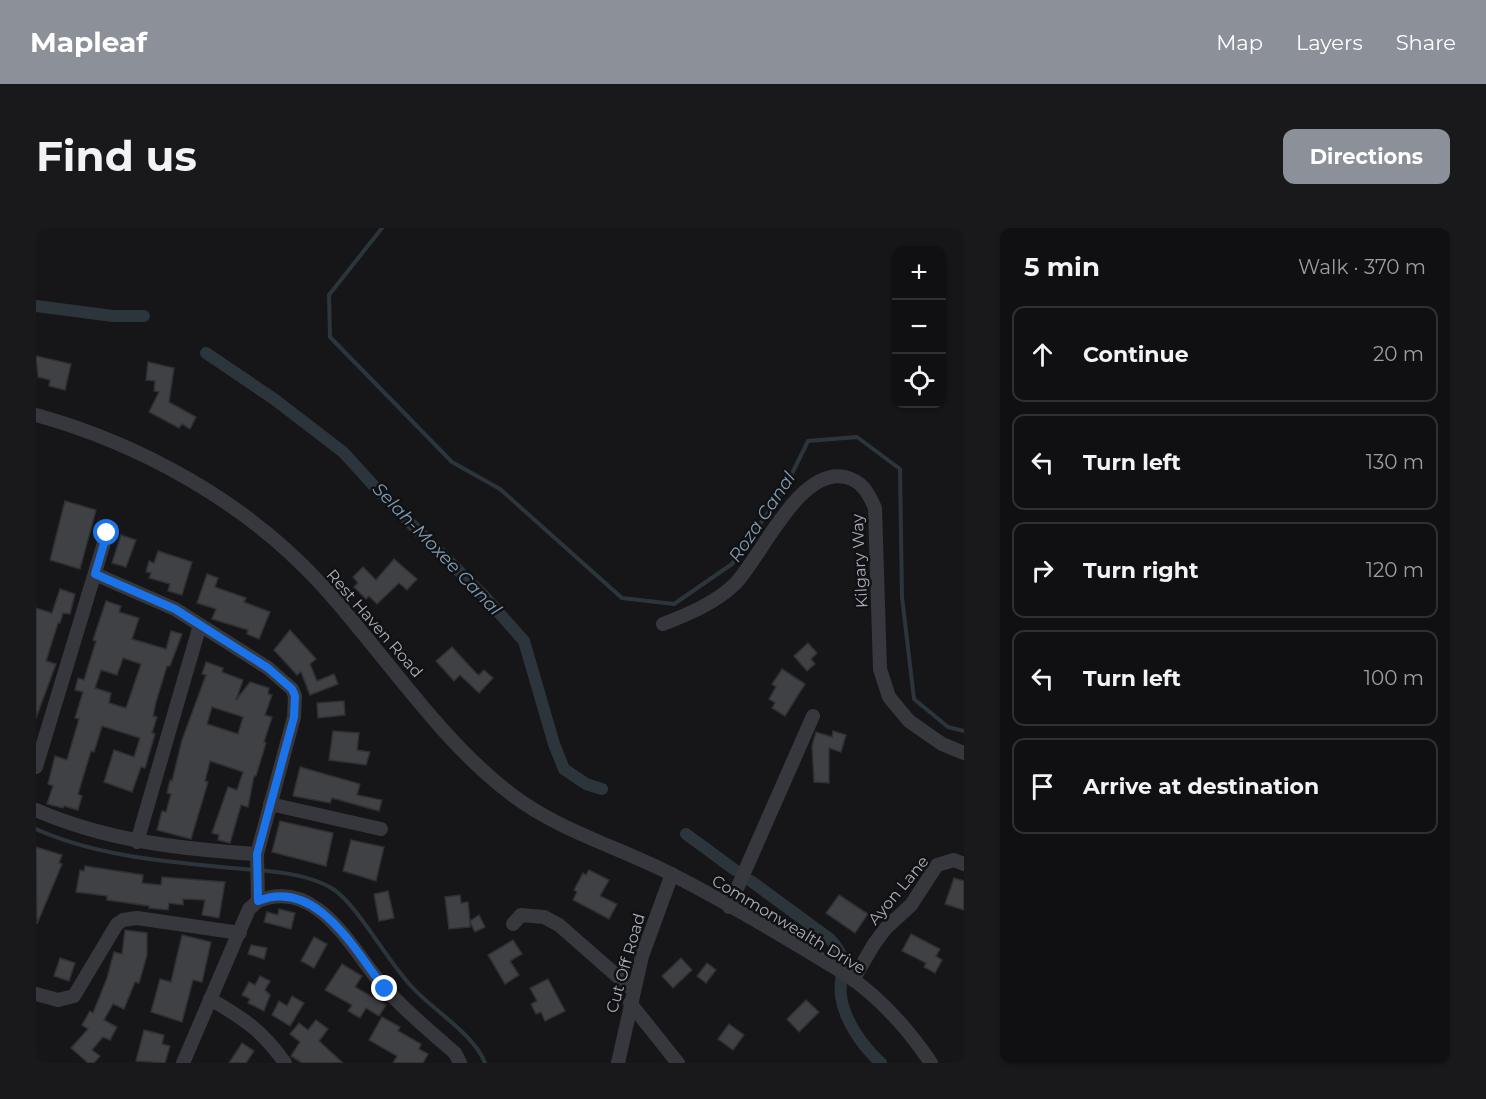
<!DOCTYPE html>
<html lang="en">
<head>
<meta charset="utf-8">
<style>
  body { margin:0; font-family:Montserrat,sans-serif; background:#19191b; color:#f1f3f6 }
  .controls { position:absolute; right:18px; top:18px; display:grid; overflow:hidden; border-radius:12px; box-shadow:0 2px 4px #0004 }
  .controls button { width:54px; height:54px; display:grid; place-items:center; padding:0; border:0; border-bottom:2px solid #303032; background:#101012; color:#f1f3f6; font:30px sans-serif }
  .stop { position:absolute; width:18px; height:18px; margin:-14px; border:4px solid #1a73e8; border-radius:50%; background:#fff }
  .stop.end { background:#1a73e8; border-color:#fff; box-shadow:0 2px 6px #0008 }
  .list { margin:0; padding:0; list-style:none }
  h2 { display:flex; justify-content:space-between; align-items:center; height:78px; margin:0; padding:0 24px; font-size:26px }
  h2 small { font-size:20px; font-weight:400; color:#9c9d9f }
  .list li { display:grid; grid-template-columns:39px 1fr auto; gap:18px; align-items:center; box-sizing:border-box; height:96px; margin:0 12px 12px; padding:0 12px; border:2px solid #303032; border-radius:12px }
  .list b { display:block; font-size:22px; white-space:nowrap }
  .list em { font-size:20px; font-style:normal; color:#9c9d9f }
  .icon { flex:none; width:33px; height:33px; fill:none; stroke:currentColor; stroke-width:2; stroke-linecap:round; stroke-linejoin:round }
  .map { position:relative; flex:none; width:928px; height:835px; overflow:hidden; border-radius:12px }
  header { display:flex; align-items:center; gap:36px; box-sizing:border-box; height:84px; padding:0 30px; background:#8c9099; color:#fff }
  header strong { font-size:28px }
  nav { display:flex; gap:33px; margin-inline-start:auto; font-size:21px }
  .intro { display:flex; align-items:center; justify-content:space-between; box-sizing:border-box; height:144px; padding:0 36px }
  h1 { margin:0; font-size:42px }
  .button { padding:15px 27px; border-radius:12px; background:#8c9099; color:#fff; font-size:21px; font-weight:700 }
  main { display:flex; gap:36px; padding:0 36px }
  aside { flex:1; background:#101012; border-radius:12px; box-shadow:0 2px 4px #0004 }
  .map>svg:first-child { display:block }
</style>
</head>
<body>
<header>
<strong>Mapleaf</strong>
<nav><a>Map</a><a>Layers</a><a>Share</a></nav>
</header>
<div class="intro"><h1>Find us</h1><a class="button">Directions</a></div>
<main>
<div class="map">
<svg width="928" height="835" viewBox="0 0 928 835">
  <rect width="100%" height="100%" fill="#161618"/>
  <g fill="none" stroke-linecap="round" stroke-linejoin="round">
    <!-- stream -->
    <g stroke="#2c353c" stroke-width="4">
      <path d="M 346,0 L 293,67 L 294,109 L 416,234 L 464,261 L 586,370 L 638,376 L 696,336 L 748,262 L 772,213 L 821,209 L 864,241 L 866,369 L 878,471 L 912,499 L 928,503"/>
      <path d="M 0,601 C 58,627 124,633 186,639 C 221,643 267,642 297,661 C 322,677 352,735 377,760 C 397,782 439,807 449,835"/>
    </g>
    <!-- canal -->
    <g stroke="#2c353c" stroke-width="12">
      <path d="M 0,78 L 77,88 L 108,88"/>
      <path d="M 170,125 L 238,171 L 307,224 L 349,270 L 449,369 L 488,413 L 518,516 L 528,541 L 550,556 L 566,561"/>
      <path d="M 650,606 L 699,642"/>
      <path d="M 715,653 L 794,711 C 816,735 802,741 805,768 C 808,792 827,819 845,835"/>
    </g>
  </g>
  <!-- building -->
  <g fill="#404145" stroke="#303034" stroke-width="1.5" fill-rule="evenodd">
    <path d="M 0,128 L 35,136 L 29,162 L 13,158 L 14,152 L 2,149 Z"/>
    <path d="M 112,134 L 138,140 L 133,174 L 160,189 L 154,201 L 146,196 L 143,200 L 113,184 L 123,164 L 118,163 L 119,153 L 110,152 Z"/>
    <path d="M 29,273 L 60,282 L 44,341 L 14,332 Z"/>
    <path d="M 85,307 L 100,312 L 90,339 L 76,335 Z"/>
    <path d="M 122,323 L 156,334 L 146,367 L 132,363 L 134,356 L 113,350 L 115,345 L 110,344 L 113,333 L 118,335 Z"/>
    <path d="M 358,331 L 381,351 L 371,362 L 363,355 L 341,376 L 333,368 L 330,371 L 318,359 L 322,355 L 317,349 L 327,339 L 340,352 Z"/>
    <path d="M 171,346 L 182,350 L 179,359 L 210,370 L 208,374 L 234,384 L 223,411 L 211,406 L 212,402 L 176,391 L 180,381 L 161,375 Z"/>
    <path d="M 24,361 L 39,366 L 34,386 L 27,385 L 24,395 L 22,395 L 10,433 L 20,436 L 0,490 L 0,380 L 16,385 Z"/>
    <path d="M 70,373 L 85,378 L 83,384 L 103,390 L 96,411 L 130,421 L 135,403 L 146,406 L 134,438 L 131,438 L 120,474 L 117,488 L 121,489 L 116,505 L 119,506 L 109,540 L 105,539 L 96,564 L 68,554 L 78,522 L 98,529 L 104,510 L 66,498 L 58,524 L 55,523 L 42,566 L 46,568 L 42,582 L 28,578 L 27,580 L 11,576 L 17,558 L 12,556 L 19,528 L 31,532 L 43,491 L 39,490 L 47,464 L 39,462 L 42,450 L 48,452 L 60,413 L 57,412 ZM 87,430 L 105,436 L 90,480 L 73,475 L 75,465 L 59,460 L 65,442 L 81,447 Z"/>
    <path d="M 254,402 L 280,431 L 274,436 L 281,453 L 298,446 L 302,456 L 274,467 L 265,444 L 261,447 L 238,422 Z"/>
    <path d="M 772,415 L 781,425 L 775,431 L 779,436 L 771,443 L 758,428 Z"/>
    <path d="M 416,419 L 440,445 L 443,447 L 448,442 L 457,450 L 443,465 L 424,447 L 418,453 L 400,433 Z"/>
    <path d="M 170,434 L 187,440 L 186,444 L 207,452 L 200,472 L 214,454 L 233,460 L 232,466 L 236,467 L 229,487 L 236,489 L 228,514 L 230,515 L 220,548 L 218,548 L 212,579 L 205,577 L 194,615 L 182,612 L 183,607 L 176,605 L 192,559 L 201,562 L 207,544 L 174,533 L 169,553 L 172,554 L 155,611 L 121,602 L 126,583 L 130,584 L 135,566 L 131,565 L 134,552 L 136,553 L 146,512 L 170,447 L 166,446 ZM 176,479 L 207,489 L 202,506 L 171,496 Z"/>
    <path d="M 746,441 L 769,456 L 749,488 L 736,480 L 739,475 L 733,471 L 740,459 L 736,456 Z"/>
    <path d="M 308,473 L 309,487 L 282,490 L 281,475 Z"/>
    <path d="M 297,503 L 323,505 L 321,522 L 334,524 L 330,537 L 293,532 Z"/>
    <path d="M 797,503 L 810,507 L 805,524 L 793,520 L 793,555 L 778,554 L 776,518 L 780,504 L 796,509 Z"/>
    <path d="M 264,539 L 324,556 L 321,567 L 346,572 L 343,583 L 296,570 L 294,575 L 257,568 Z"/>
    <path d="M 244,593 L 297,605 L 290,638 L 236,624 Z"/>
    <path d="M 315,612 L 348,619 L 340,653 L 307,643 Z"/>
    <path d="M 0,619 L 26,627 L 23,635 L 26,636 L 1,696 Z"/>
    <path d="M 49,638 L 107,647 L 106,655 L 125,657 L 126,649 L 189,654 L 183,690 L 166,687 L 169,672 L 147,671 L 147,677 L 133,675 L 132,682 L 113,680 L 113,678 L 71,672 L 71,668 L 40,664 L 44,642 L 48,643 Z"/>
    <path d="M 553,642 L 573,652 L 564,668 L 581,676 L 573,691 L 537,672 L 541,664 L 538,662 L 547,645 L 550,647 Z"/>
    <path d="M 918,650 L 928,653 L 928,682 L 909,676 Z"/>
    <path d="M 352,663 L 358,690 L 343,693 L 338,666 Z"/>
    <path d="M 424,667 L 425,675 L 432,674 L 434,693 L 443,687 L 449,699 L 439,704 L 434,694 L 434,699 L 413,701 L 409,669 Z"/>
    <path d="M 803,667 L 832,686 L 819,705 L 790,685 Z"/>
    <path d="M 243,681 L 259,685 L 255,701 L 228,694 L 231,684 L 242,687 Z"/>
    <path d="M 89,702 L 111,705 L 111,727 L 103,755 L 99,754 L 88,781 L 77,776 L 68,792 L 81,799 L 74,812 L 67,809 L 56,822 L 64,828 L 58,835 L 52,835 L 35,820 L 52,801 L 46,797 L 54,783 L 57,785 L 71,750 L 78,724 L 86,726 Z"/>
    <path d="M 875,706 L 904,721 L 900,728 L 906,732 L 899,745 L 888,739 L 890,735 L 866,723 Z"/>
    <path d="M 146,707 L 175,714 L 166,754 L 157,752 L 146,794 L 115,784 L 124,751 L 135,754 Z"/>
    <path d="M 278,709 L 291,716 L 278,740 L 265,733 Z"/>
    <path d="M 477,712 L 486,726 L 474,733 L 483,747 L 469,756 L 452,727 Z"/>
    <path d="M 215,717 L 231,720 L 228,731 L 212,726 Z"/>
    <path d="M 24,730 L 39,735 L 33,753 L 18,748 Z"/>
    <path d="M 645,730 L 656,742 L 637,760 L 626,748 Z"/>
    <path d="M 671,735 L 680,742 L 670,755 L 661,748 Z"/>
    <path d="M 306,736 L 326,748 L 319,759 L 350,777 L 343,788 L 330,780 L 324,790 L 312,783 L 316,777 L 289,762 Z"/>
    <path d="M 224,748 L 234,753 L 229,762 L 234,767 L 228,783 L 212,775 L 214,771 L 206,767 L 213,754 L 219,757 Z"/>
    <path d="M 512,751 L 529,783 L 509,793 L 505,784 L 500,786 L 495,776 L 501,773 L 494,760 Z"/>
    <path d="M 256,768 L 268,775 L 254,798 L 236,787 L 243,773 L 251,778 Z"/>
    <path d="M 770,772 L 783,784 L 763,804 L 751,791 Z"/>
    <path d="M 346,789 L 364,799 L 362,803 L 385,816 L 383,821 L 392,826 L 387,835 L 357,835 L 361,828 L 333,812 Z"/>
    <path d="M 280,792 L 292,801 L 283,813 L 307,835 L 266,835 L 255,828 L 264,814 L 254,806 L 263,795 L 272,802 Z"/>
    <path d="M 693,796 L 708,807 L 697,822 L 682,811 Z"/>
    <path d="M 108,802 L 128,807 L 126,816 L 134,818 L 129,835 L 100,833 Z"/>
    <path d="M 206,815 L 218,823 L 210,835 L 193,835 Z"/>
  </g>
  <g fill="none" stroke-linecap="round" stroke-linejoin="round">
    <!-- minor -->
    <g stroke="#37383d" stroke-width="14">
      <path d="M 0,187 C 105,216 209,274 283,354 C 345,421 402,511 475,566 C 523,603 583,619 637,647 C 696,677 754,712 811,747 C 844,770 873,802 895,835"/>
      <path d="M 59,346 L 139,381 L 232,440 L 256,461 L 259,468 L 258,489 L 221,626 L 222,673 L 213,681 L 147,835"/>
      <path d="M 627,396 C 653,386 679,375 699,356 C 726,328 763,239 809,249 C 826,253 832,264 839,280 L 844,441 L 853,469 L 873,493 L 906,516 L 928,525"/>
      <path d="M 0,539 L 71,305"/>
      <path d="M 234,576 L 345,601"/>
      <path d="M 0,582 C 71,613 145,621 221,626"/>
      <path d="M 101,614 L 164,397"/>
      <path d="M 222,673 C 282,648 316,723 348,759 C 369,783 395,804 419,825 L 424,835"/>
      <path d="M 693,679 L 777,488"/>
      <path d="M 477,696 L 485,687 L 508,689 L 523,697 L 597,762"/>
      <path d="M 817,752 L 838,716 L 850,700 L 875,677 L 901,637 L 918,632 L 928,636"/>
      <path d="M 0,766 L 22,772 L 38,768 L 81,696 L 87,692 L 101,690 L 204,705"/>
      <path d="M 174,771 C 207,790 227,803 249,835"/>
      <path d="M 594,775 L 642,835"/>
      <path d="M 582,835 L 606,728 L 636,646"/>
    </g>
  </g>
  <g fill="none" stroke-linecap="round" stroke-linejoin="round">
    <!-- route -->
    <path stroke="#1a73e8" stroke-width="8" d="M 71,305 L 59,346 L 139,381 L 232,440 L 256,461 L 259,468 L 258,489 L 221,626 L 222,673 C 281,649 319,723 349,761"/>
  </g>
  <g text-anchor="middle" stroke-width="5" stroke-linejoin="round" paint-order="stroke">
    <!-- street labels -->
    <g font-size="16" fill="#a8adb8" stroke="#111113">
      <text transform="translate(823 333) rotate(-93)" y="6">Kilgary Way</text>
      <text transform="translate(339 395) rotate(49)" y="6">Rest Haven Road</text>
      <text transform="translate(862 662) rotate(-50)" y="6">Ayon Lane</text>
      <text transform="translate(753 696) rotate(31)" y="6">Commonwealth Drive</text>
      <text transform="translate(589 735) rotate(-74)" y="6">Cut Off Road</text>
    </g>
    <!-- water labels -->
    <g font-size="18" font-style="italic" fill="#7f9bb3" stroke="#111113">
      <text transform="translate(726 289) rotate(-56)" y="6">Roza Canal</text>
      <text transform="translate(401 321) rotate(46)" y="6">Selah-Moxee Canal</text>
    </g>
  </g>
</svg>
<div class="controls">
<button>+</button>
<button>−</button>
<button><svg class="icon" aria-label="locate" viewBox="0 0 24 24"><circle cx="12" cy="12" r="6"/><path d="M12 2v4M12 18v4M2 12h4M18 12h4"/></svg></button>
</div>
<div class="stop" style="left:71px;top:305px"></div>
<div class="stop end" style="left:349px;top:761px"></div>
</div>
<aside>
<h2>5 min<small>Walk · 370 m</small></h2>
<ul class="list">
<li><svg class="icon" aria-label="ahead" viewBox="0 0 24 24"><path d="M12 20V5M6 11l6-6 6 6"/></svg><div><b>Continue</b></div><em>20 m</em></li>
<li><svg class="icon" aria-label="left" viewBox="0 0 24 24"><path d="M17 20v-9H6M10 6l-5 5 5 5"/></svg><div><b>Turn left</b></div><em>130 m</em></li>
<li><svg class="icon" aria-label="right" viewBox="0 0 24 24"><path d="M7 20v-9h11M14 6l5 5-5 5"/></svg><div><b>Turn right</b></div><em>120 m</em></li>
<li><svg class="icon" aria-label="left" viewBox="0 0 24 24"><path d="M17 20v-9H6M10 6l-5 5 5 5"/></svg><div><b>Turn left</b></div><em>100 m</em></li>
<li><svg class="icon" aria-label="arrive" viewBox="0 0 24 24"><path d="M6 21V4h12l-3 4 3 4H6"/></svg><div><b>Arrive at destination</b></div></li>
</ul>
</aside>
</main>
</body>
</html>
